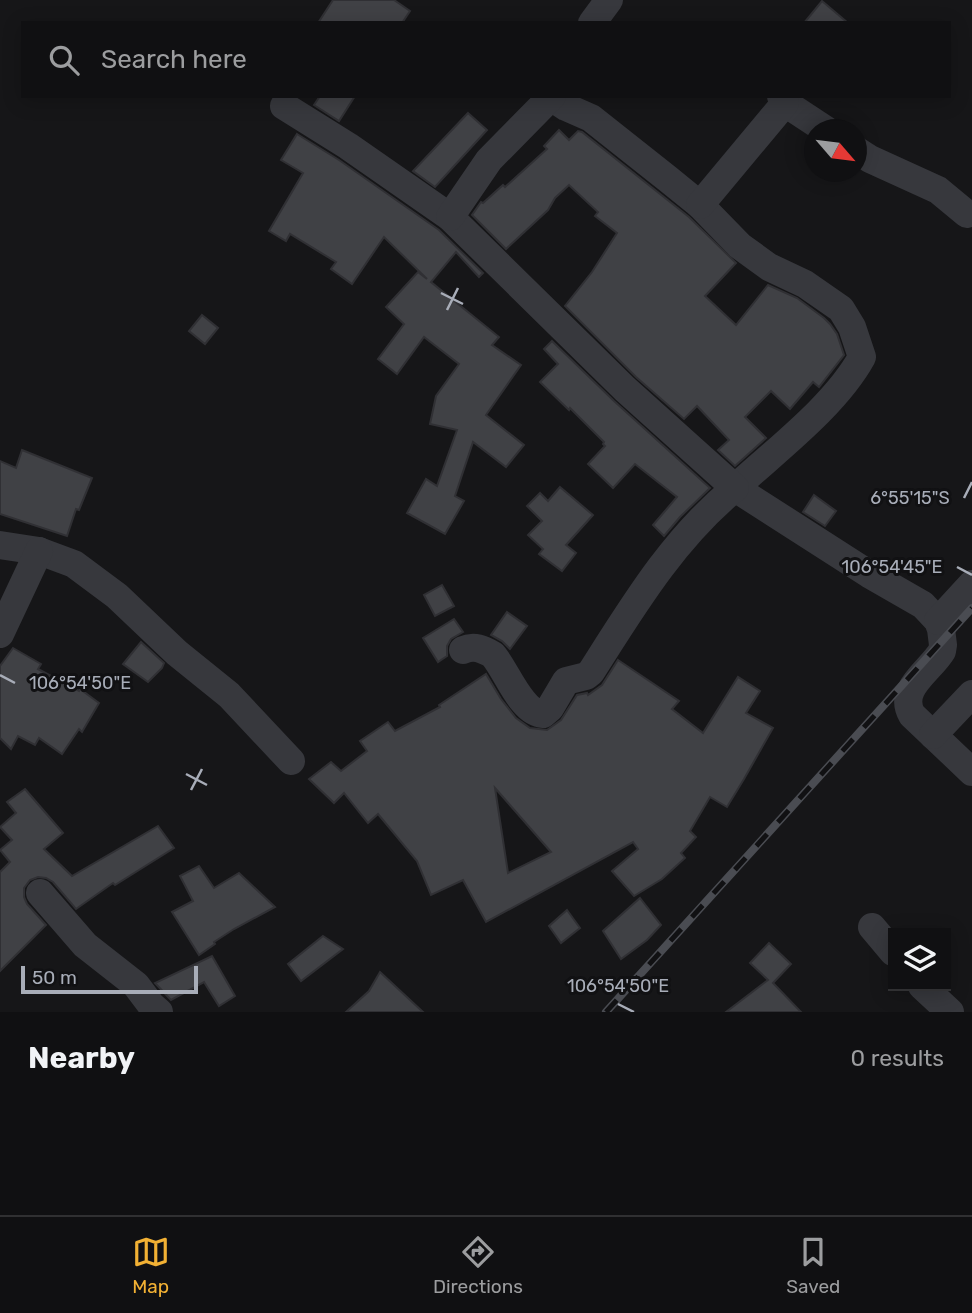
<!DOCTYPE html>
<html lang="en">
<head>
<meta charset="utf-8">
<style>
  body { margin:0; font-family:Rubik,sans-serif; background:#1e1e20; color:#f1f3f6 }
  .controls { position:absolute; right:21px; bottom:21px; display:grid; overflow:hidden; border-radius:0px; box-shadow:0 4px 18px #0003 }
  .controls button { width:63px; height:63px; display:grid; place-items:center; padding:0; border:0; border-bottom:2px solid #303032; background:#101012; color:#f1f3f6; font:35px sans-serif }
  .compass { position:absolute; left:804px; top:119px; width:63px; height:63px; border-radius:50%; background:#101012; box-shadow:0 4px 18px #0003; rotate:118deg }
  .scale { position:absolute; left:21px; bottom:18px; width:177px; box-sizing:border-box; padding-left:7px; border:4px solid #a8adb8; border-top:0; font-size:19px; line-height:24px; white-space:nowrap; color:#a8adb8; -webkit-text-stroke:5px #111113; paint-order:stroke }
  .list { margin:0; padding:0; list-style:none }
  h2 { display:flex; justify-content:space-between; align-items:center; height:91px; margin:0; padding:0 28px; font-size:30px }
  h2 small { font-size:23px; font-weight:400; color:#9c9d9f }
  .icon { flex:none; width:38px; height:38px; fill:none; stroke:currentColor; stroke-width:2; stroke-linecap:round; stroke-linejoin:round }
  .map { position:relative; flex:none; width:972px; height:1012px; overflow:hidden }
  .search { position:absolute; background:#101012; box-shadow:0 4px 18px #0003; left:21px; right:21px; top:21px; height:77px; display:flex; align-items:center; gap:18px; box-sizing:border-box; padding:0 24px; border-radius:0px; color:#9c9d9f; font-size:26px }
  .sheet { height:203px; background:#101012 }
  nav { display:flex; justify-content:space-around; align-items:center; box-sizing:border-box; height:98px; border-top:2px solid #303032; background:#101012; font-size:19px; color:#9c9d9f }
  nav a { display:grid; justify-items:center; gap:4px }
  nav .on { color:#f2b134 }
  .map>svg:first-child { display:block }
</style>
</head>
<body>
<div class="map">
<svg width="972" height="1012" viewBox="0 0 972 1012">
  <rect width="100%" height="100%" fill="#161618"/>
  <!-- building -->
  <g fill="#404145" stroke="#303034" stroke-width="2" fill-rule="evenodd">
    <path d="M 333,0 L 394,0 L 410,11 L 402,23 L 318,23 Z"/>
    <path d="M 822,1 L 848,23 L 804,23 Z"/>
    <path d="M 320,96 L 355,96 L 339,121 L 314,105 Z"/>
    <path d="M 468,113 L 487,130 L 435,187 L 413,171 Z"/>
    <path d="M 559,130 L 569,140 L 578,131 L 582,132 L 689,217 L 736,263 L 705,296 L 736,325 L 768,285 L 797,298 L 824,318 L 830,324 L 837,334 L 844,355 L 819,387 L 813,382 L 790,409 L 771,391 L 745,417 L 766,438 L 735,466 L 718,450 L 729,440 L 697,406 L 684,419 L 636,377 L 565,306 L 592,272 L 617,233 L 595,216 L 598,212 L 569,185 L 555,198 L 548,210 L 506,249 L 472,215 L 481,202 L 483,203 L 503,185 L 505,187 L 547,149 L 544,146 Z"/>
    <path d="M 297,134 L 339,160 L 439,230 L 483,273 L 479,277 L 456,252 L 431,282 L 499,337 L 492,345 L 521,365 L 486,415 L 524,445 L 506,467 L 473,442 L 455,496 L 464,501 L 445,534 L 407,513 L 426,479 L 437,486 L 457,430 L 430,424 L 436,396 L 459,364 L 424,337 L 397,374 L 378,359 L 404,324 L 386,307 L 418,272 L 427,279 L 384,237 L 352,284 L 331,269 L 336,262 L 290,234 L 286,241 L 269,231 L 303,173 L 281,160 Z"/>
    <path d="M 202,315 L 218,328 L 205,344 L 189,331 Z"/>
    <path d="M 552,341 L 614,401 L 710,488 L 680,517 L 664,536 L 653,525 L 677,497 L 635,464 L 613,488 L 588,464 L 605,446 L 603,444 L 604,442 L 570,408 L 569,410 L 540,382 L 558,364 L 544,349 Z"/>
    <path d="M 22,450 L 92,478 L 79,510 L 76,509 L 67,536 L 0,514 L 0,461 L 16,468 Z"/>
    <path d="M 560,487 L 593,515 L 566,545 L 576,553 L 562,571 L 539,554 L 543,549 L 528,535 L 542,521 L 527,506 L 540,493 L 548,501 Z"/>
    <path d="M 814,495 L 836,511 L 825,526 L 803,512 Z"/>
    <path d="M 442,585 L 454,606 L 435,616 L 424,595 Z"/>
    <path d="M 507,612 L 527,626 L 510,649 L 502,641 L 491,635 Z"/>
    <path d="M 454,619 L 463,632 L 451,639 L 447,646 L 447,656 L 438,662 L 423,638 Z"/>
    <path d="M 141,642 L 164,663 L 162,668 L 148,682 L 123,664 Z"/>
    <path d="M 13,648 L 41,664 L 38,669 L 79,691 L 80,689 L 99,703 L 82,732 L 79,729 L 62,754 L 39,738 L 35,745 L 18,736 L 11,749 L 0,738 L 0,666 Z"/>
    <path d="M 618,660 L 679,701 L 672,709 L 703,733 L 738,677 L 760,691 L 746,713 L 773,728 L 744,779 L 727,807 L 710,797 L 690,831 L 696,837 L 681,853 L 685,858 L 662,879 L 634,896 L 612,871 L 638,849 L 633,842 L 486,922 L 463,880 L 431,895 L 417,861 L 378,814 L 368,823 L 344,793 L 334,803 L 309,779 L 331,762 L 341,771 L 367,751 L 360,741 L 388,722 L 395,731 L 440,707 L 439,705 L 486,674 L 501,699 L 516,718 L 530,728 L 547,730 L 561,720 L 577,695 L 587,693 L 588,695 L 602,685 ZM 495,788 L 551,852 L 508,873 Z"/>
    <path d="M 25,789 L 63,833 L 44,849 L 72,876 L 158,826 L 174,848 L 115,885 L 113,883 L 76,909 L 53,882 L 46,878 L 38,877 L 30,880 L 24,888 L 24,897 L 27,904 L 46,925 L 0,971 L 0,872 L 10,862 L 0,850 L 12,840 L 0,827 L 16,813 L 7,802 Z"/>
    <path d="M 199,866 L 214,888 L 239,873 L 275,907 L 234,929 L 214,942 L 215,944 L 199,955 L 172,912 L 193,901 L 180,876 Z"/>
    <path d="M 640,898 L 661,925 L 647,940 L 621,959 L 603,931 Z"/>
    <path d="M 567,910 L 580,928 L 561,943 L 549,926 Z"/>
    <path d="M 323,936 L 343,949 L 301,981 L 288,964 Z"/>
    <path d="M 769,943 L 791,964 L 773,983 L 801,1012 L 726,1012 L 768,980 L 750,963 Z"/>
    <path d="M 212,956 L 235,996 L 219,1006 L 204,982 L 171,1000 L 155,983 Z"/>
    <path d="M 380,972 L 423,1012 L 346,1012 L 369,991 Z"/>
  </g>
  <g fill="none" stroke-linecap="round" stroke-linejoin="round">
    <!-- minor -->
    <g stroke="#37383d" stroke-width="28">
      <path d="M 592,23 L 609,0"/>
      <path d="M 555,96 L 557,101 L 566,107 L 591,118 L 668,179 L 700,205 L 740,246 L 769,267 L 805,284 L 841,309 L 852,327 L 862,357 C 835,406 776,450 735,488 L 869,574 L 923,605 L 938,621 L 941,629 L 943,645 L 942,651 C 930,671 897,689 912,715 L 972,772"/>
      <path d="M 781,96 L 785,103 L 826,130"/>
      <path d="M 284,106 L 348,146 L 450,217 L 625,389 L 735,488 C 673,539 633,606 591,672 L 586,676 L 566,681 L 550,708 L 543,714 C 521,713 507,671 493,655 C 483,649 474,645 463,650"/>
      <path d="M 856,150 L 870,159 L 938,190 L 967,214"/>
      <path d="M 700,205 L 785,103"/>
      <path d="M 450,217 L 489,160 L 552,96"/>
      <path d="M 0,545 L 39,551 L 74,564 L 117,596 L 177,653 L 229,695 L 291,761"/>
      <path d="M 938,621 L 972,584"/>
      <path d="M 0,634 L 39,551"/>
      <path d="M 933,735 L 972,694"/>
      <path d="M 40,893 L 85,945 L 136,985 L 151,1005 L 159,1012"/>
      <path d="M 872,927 L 893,952"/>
      <path d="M 922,986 L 950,1012"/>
    </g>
    <defs>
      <path id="rail" d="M 606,1012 L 972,608"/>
    </defs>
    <!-- rail casing -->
    <use href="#rail" stroke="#4a4c52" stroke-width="8"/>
    <!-- rail -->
    <use href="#rail" stroke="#111113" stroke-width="5" stroke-dasharray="16" stroke-linecap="butt"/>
  </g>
  <!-- ticks -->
  <path fill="none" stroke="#a8adb8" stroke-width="2.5" d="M 441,293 L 463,304M 447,310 L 458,288M 964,498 L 972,482M 957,567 L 972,575M 0,675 L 15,683M 186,774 L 207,785M 191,790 L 202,769M 618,1004 L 634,1012"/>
  <g font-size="18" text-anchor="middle" fill="#a8adb8" stroke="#111113" stroke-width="6" stroke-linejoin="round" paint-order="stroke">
    <text x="910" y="504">6°55'15"S</text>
    <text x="892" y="573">106°54'45"E</text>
    <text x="80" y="689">106°54'50"E</text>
    <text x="618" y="992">106°54'50"E</text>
  </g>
</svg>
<div class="controls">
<button><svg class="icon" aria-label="layers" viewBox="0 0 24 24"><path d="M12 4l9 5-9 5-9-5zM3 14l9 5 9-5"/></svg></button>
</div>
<svg class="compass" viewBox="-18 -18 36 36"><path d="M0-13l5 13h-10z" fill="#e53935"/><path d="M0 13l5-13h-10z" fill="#9c9d9f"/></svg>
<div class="scale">50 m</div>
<div class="search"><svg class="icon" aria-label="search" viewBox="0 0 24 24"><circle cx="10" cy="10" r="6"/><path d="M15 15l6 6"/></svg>Search here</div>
</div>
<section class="sheet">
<h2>Nearby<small>0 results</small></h2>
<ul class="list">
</ul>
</section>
<nav>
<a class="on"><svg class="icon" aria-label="map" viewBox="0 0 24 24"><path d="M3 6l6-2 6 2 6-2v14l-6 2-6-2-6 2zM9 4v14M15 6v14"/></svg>Map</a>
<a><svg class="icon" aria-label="directions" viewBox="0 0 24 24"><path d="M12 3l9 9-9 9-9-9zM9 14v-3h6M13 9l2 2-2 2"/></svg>Directions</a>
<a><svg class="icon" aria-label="saved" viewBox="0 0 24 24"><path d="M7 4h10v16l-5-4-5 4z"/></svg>Saved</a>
</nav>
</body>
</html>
